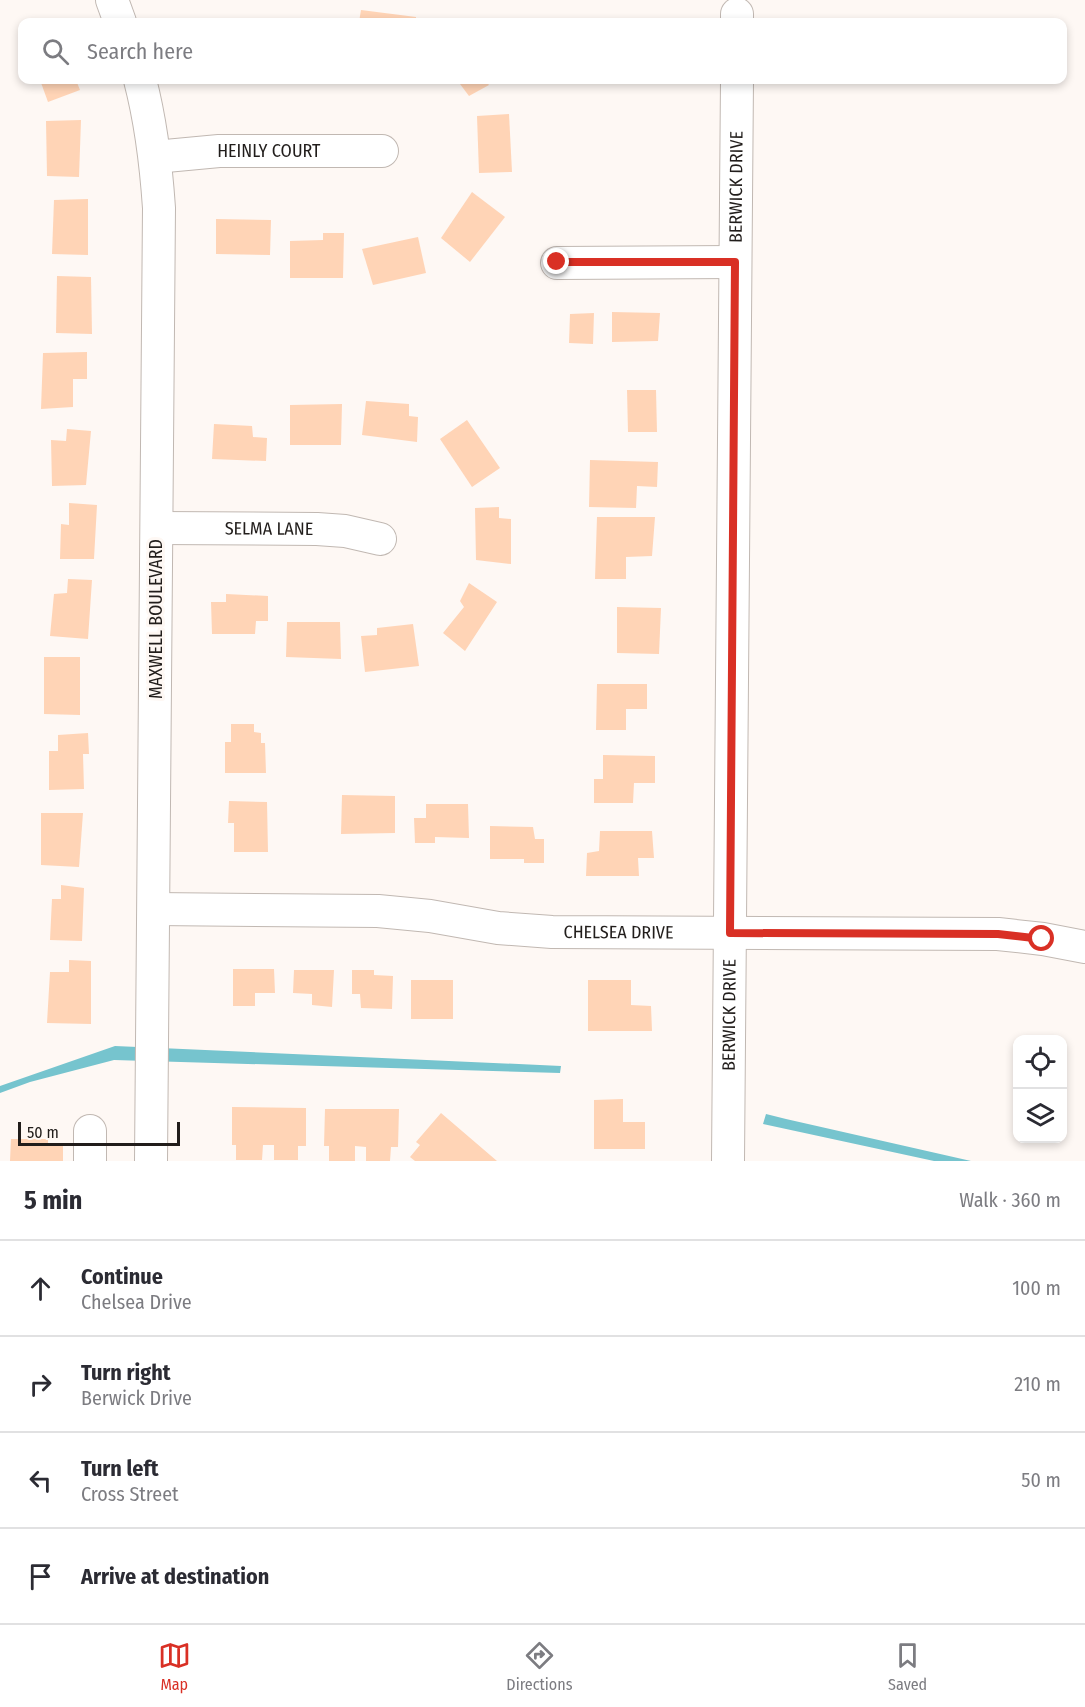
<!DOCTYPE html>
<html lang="en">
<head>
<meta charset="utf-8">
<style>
  body { margin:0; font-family:"Fira Sans Condensed",sans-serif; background:#f7f7f7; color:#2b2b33 }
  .controls { position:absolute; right:18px; bottom:18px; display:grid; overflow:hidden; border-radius:12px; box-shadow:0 3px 9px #0003 }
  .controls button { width:54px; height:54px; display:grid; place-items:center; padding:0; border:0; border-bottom:2px solid #e1e1e2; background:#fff; color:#2b2b33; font:30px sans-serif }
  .scale { position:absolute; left:18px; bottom:15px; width:162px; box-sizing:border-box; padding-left:6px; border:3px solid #211d1b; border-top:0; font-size:16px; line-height:21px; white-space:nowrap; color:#211d1b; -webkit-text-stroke:4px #fef8f4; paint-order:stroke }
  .stop { position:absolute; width:18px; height:18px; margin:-14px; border:4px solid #d93025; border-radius:50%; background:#fff }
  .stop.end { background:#d93025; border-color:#fff; box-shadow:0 2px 6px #0008 }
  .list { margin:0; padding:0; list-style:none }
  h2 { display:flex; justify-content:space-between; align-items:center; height:78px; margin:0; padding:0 24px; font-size:26px }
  h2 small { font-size:20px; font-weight:400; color:#7c7c81 }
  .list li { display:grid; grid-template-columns:39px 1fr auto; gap:18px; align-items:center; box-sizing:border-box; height:96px; padding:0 24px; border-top:2px solid #e1e1e2 }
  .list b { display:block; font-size:22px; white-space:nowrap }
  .list p { margin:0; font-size:20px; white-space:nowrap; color:#7c7c81 }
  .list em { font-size:20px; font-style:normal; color:#7c7c81 }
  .icon { flex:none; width:33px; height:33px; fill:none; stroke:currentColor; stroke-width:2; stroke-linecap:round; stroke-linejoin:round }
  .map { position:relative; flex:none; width:1085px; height:1161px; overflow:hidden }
  .search { position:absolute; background:#fff; box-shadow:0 3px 9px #0003; left:18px; right:18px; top:18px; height:66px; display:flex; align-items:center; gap:15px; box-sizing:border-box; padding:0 21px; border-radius:12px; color:#7c7c81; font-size:22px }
  .sheet { height:462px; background:#fff }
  nav { display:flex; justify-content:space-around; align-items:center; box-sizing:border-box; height:84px; border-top:2px solid #e1e1e2; background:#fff; font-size:16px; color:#7c7c81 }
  nav a { display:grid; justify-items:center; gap:3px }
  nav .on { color:#d93025 }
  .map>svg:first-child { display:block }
</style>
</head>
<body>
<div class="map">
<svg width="1085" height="1161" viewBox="0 0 1085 1161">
  <rect width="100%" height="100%" fill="#fef8f4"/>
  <!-- water -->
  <g fill="#76c4ce">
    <path d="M 115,1046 L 561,1066 L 560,1073 L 114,1060 L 30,1082 L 0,1093 L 0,1086 Z"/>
    <path d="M 766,1114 L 786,1119 L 971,1161 L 934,1161 L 763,1124 Z"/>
  </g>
  <!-- building -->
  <g fill="#ffd4b6">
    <path d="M 361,10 L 416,17 L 416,22 L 359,22 Z"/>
    <path d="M 40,80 L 76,80 L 80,90 L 48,102 Z"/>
    <rect x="244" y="80" width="21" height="3"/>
    <path d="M 457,80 L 485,80 L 489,85 L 469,96 Z"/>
    <path d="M 509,114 L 512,172 L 479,173 L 477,116 Z"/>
    <path d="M 81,120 L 79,177 L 47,176 L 46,121 Z"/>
    <path d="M 472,192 L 505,217 L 470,262 L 441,238 Z"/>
    <path d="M 88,199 L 88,255 L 52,254 L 54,200 Z"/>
    <path d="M 216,219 L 271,220 L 270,255 L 216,254 Z"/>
    <path d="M 323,233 L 344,233 L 343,278 L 290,278 L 290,241 L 323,240 Z"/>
    <path d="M 418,237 L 426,273 L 373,285 L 362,249 Z"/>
    <path d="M 57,276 L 91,277 L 92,334 L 56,333 Z"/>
    <path d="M 612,312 L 660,313 L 658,341 L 612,342 Z"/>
    <path d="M 594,313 L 593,344 L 569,343 L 570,314 Z"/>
    <path d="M 87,352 L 87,379 L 73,379 L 73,407 L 41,409 L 43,353 Z"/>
    <path d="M 627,390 L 656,390 L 657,432 L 628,432 Z"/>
    <path d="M 366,401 L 409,404 L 409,416 L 418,417 L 417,442 L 362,435 Z"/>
    <path d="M 342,404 L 341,445 L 290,445 L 290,405 Z"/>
    <path d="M 467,420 L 500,468 L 472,487 L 440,439 Z"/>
    <path d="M 214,424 L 252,426 L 253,437 L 267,438 L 266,461 L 212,459 Z"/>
    <path d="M 67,429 L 91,431 L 86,485 L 52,486 L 51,440 L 66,441 Z"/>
    <path d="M 590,460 L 658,462 L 657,487 L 637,486 L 636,508 L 589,507 Z"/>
    <path d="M 69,503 L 97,505 L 94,559 L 60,559 L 61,524 L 69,525 Z"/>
    <path d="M 499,507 L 499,518 L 511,519 L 511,564 L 476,560 L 475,508 Z"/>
    <path d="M 597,517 L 655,517 L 652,556 L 626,557 L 626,579 L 595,579 Z"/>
    <path d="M 68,579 L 92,580 L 88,639 L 50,636 L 54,594 L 67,593 Z"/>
    <path d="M 469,583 L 497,602 L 465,651 L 443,633 L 464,607 L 460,601 Z"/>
    <path d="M 226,594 L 268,596 L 268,621 L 256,621 L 255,634 L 212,634 L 211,602 L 226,602 Z"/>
    <path d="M 617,607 L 661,608 L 659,654 L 617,653 Z"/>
    <path d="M 287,622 L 340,622 L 341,659 L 286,657 Z"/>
    <path d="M 413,624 L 419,666 L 365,672 L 361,636 L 377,635 L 377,628 Z"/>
    <path d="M 44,657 L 80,657 L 80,715 L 44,714 Z"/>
    <path d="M 597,684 L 647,684 L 647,709 L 626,709 L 626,730 L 596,730 Z"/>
    <path d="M 231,724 L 254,724 L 254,732 L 261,733 L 261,743 L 265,743 L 266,773 L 225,773 L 225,742 L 231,742 Z"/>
    <path d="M 88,733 L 89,754 L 83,754 L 84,789 L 49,790 L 49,751 L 58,751 L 58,735 Z"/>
    <path d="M 603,755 L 655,756 L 655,783 L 634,783 L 633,803 L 594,803 L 594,779 L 603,779 Z"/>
    <path d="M 342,795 L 395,796 L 395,833 L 341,834 Z"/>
    <path d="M 229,801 L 267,802 L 268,852 L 234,852 L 234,823 L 228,823 Z"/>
    <path d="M 426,804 L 468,804 L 469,838 L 435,837 L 435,843 L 415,843 L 414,818 L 426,818 Z"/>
    <path d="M 41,813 L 83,813 L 79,867 L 41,865 Z"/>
    <path d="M 490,826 L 533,827 L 535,839 L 544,839 L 544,863 L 524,863 L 524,859 L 490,859 Z"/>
    <path d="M 600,831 L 652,831 L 654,858 L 638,858 L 639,876 L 586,876 L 587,853 L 599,851 Z"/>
    <path d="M 61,885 L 84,888 L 82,941 L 50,940 L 52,899 L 61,899 Z"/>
    <path d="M 69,960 L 91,961 L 91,1024 L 47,1023 L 50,972 L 69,972 Z"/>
    <path d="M 233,969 L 274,969 L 275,993 L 255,993 L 255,1006 L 233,1006 Z"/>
    <path d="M 294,970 L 334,970 L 332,1007 L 312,1005 L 312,994 L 293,993 Z"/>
    <path d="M 352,970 L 374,970 L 374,975 L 393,976 L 392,1009 L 361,1008 L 360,994 L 352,994 Z"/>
    <rect x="411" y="980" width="42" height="39"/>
    <path d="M 588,980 L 631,980 L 631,1005 L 651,1006 L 652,1031 L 588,1031 Z"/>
    <path d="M 623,1099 L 623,1122 L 645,1122 L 645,1149 L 594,1149 L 594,1100 Z"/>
    <path d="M 232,1107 L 306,1108 L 306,1146 L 298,1146 L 298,1160 L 274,1160 L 274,1145 L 263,1145 L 262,1160 L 236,1160 L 236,1145 L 232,1145 Z"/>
    <path d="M 325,1109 L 399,1109 L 398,1147 L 391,1147 L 390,1161 L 366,1161 L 366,1147 L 355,1146 L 355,1161 L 329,1161 L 329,1146 L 324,1146 Z"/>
    <path d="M 441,1113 L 497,1161 L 415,1161 L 410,1157 L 420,1145 L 416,1142 Z"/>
    <path d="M 11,1139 L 48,1139 L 48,1144 L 63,1144 L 63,1161 L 10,1161 Z"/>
  </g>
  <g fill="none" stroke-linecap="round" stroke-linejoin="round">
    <defs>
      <g id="minor">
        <path d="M 112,0 L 120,22"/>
        <path d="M 737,22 L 737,14"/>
        <path d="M 140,80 C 151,122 156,164 159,208 L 151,1161"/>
        <path id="s1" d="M 155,157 L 219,151 L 382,151"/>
        <path d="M 557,263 L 735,262"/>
        <path id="s2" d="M 157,528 L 317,529 L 345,531 L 380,539"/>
        <path id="s3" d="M 154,909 L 378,911 L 430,916 L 498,928 L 552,932 L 998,934 L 1043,939 L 1085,947"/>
        <path d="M 90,1131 L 90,1161"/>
        <path id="s4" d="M 728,1161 L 737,80"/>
      </g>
    </defs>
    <!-- minor casing -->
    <use href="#minor" stroke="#c1b8b2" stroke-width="34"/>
    <!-- minor -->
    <use href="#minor" stroke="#fff" stroke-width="32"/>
  </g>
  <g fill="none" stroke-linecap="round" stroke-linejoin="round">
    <!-- route -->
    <path stroke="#d93025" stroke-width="8" d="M 557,262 L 735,262 L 730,933 L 998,934 L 1042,939"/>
  </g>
  <g text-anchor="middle" stroke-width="6" stroke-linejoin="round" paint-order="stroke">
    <!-- street labels -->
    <g font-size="18" fill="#211d1b" stroke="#fef8f4">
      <text dy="6" stroke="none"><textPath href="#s1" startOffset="114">HEINLY COURT</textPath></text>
      <text dy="6" stroke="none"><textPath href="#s4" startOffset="974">BERWICK DRIVE</textPath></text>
      <text dy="6" stroke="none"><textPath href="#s2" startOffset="112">SELMA LANE</textPath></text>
      <text transform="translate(156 619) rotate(-90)" y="6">MAXWELL BOULEVARD</text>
      <text dy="6" stroke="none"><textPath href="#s3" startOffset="466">CHELSEA DRIVE</textPath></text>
      <text dy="6" stroke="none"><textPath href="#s4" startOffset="146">BERWICK DRIVE</textPath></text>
    </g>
  </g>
</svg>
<div class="controls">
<button><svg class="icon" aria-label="locate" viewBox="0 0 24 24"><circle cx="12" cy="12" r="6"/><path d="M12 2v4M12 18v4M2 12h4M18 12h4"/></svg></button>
<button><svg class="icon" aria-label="layers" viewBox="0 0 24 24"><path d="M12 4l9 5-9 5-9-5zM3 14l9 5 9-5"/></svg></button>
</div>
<div class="scale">50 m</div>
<div class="stop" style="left:1042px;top:939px"></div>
<div class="stop end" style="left:557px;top:262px"></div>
<div class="search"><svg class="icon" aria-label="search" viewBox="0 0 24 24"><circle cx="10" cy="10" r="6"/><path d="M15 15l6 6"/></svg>Search here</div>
</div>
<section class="sheet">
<h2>5 min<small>Walk · 360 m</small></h2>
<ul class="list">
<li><svg class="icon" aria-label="ahead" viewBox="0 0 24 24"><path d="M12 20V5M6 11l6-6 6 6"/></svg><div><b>Continue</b><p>Chelsea Drive</p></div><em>100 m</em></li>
<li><svg class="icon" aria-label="right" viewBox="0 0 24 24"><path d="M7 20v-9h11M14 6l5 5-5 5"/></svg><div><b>Turn right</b><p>Berwick Drive</p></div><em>210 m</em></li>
<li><svg class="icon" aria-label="left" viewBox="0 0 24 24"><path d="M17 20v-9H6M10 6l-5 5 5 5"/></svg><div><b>Turn left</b><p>Cross Street</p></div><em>50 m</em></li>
<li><svg class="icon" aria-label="arrive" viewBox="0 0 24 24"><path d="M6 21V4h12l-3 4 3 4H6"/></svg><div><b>Arrive at destination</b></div></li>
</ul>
</section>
<nav>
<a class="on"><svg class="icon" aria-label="map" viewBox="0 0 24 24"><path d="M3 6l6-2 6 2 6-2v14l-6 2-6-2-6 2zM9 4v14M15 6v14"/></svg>Map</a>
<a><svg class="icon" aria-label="directions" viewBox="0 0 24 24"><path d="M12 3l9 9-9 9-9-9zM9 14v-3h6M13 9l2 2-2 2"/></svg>Directions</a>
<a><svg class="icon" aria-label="saved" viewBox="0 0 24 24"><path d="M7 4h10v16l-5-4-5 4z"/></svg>Saved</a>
</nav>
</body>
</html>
